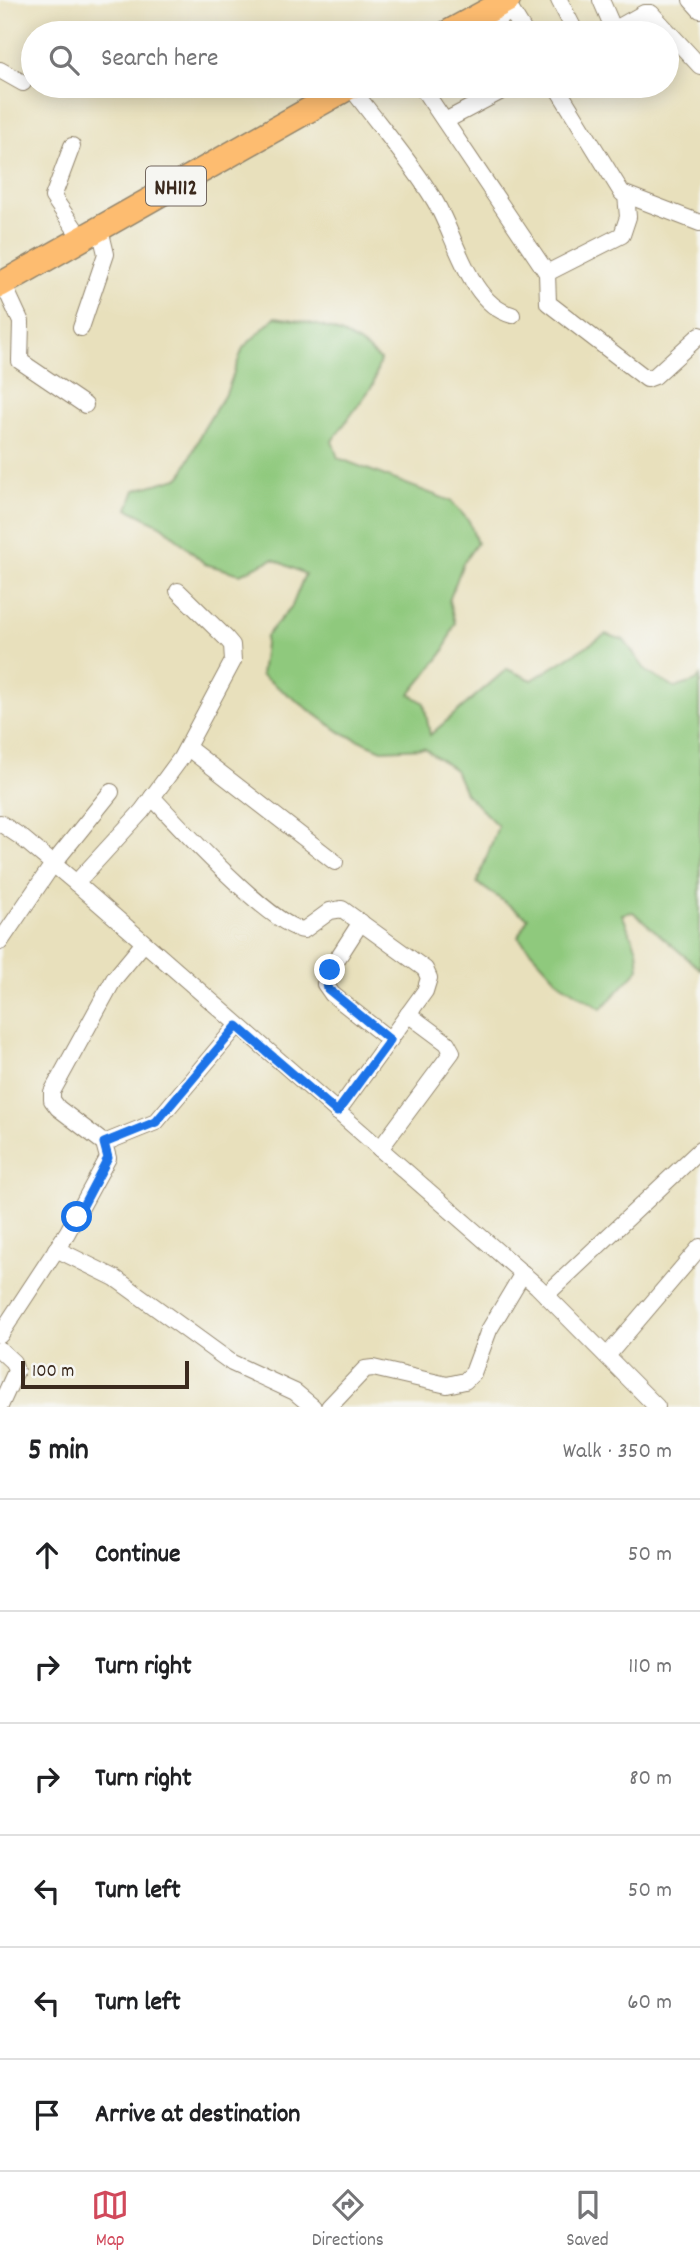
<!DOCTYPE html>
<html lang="en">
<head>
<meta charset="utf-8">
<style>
  body { margin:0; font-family:Dekko,sans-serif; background:#f2f2f2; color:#202124 }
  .scale { position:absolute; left:21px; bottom:18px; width:168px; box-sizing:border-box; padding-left:7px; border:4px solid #3b2a1e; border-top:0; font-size:19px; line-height:24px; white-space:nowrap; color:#3b2a1e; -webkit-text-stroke:5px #f6f6f2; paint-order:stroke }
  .stop { position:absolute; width:21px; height:21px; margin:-16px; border:5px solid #1a73e8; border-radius:50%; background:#fff }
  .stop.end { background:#1a73e8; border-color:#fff; box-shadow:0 2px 7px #0008 }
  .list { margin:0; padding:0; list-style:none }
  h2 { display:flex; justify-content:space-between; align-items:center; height:91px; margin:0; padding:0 28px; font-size:30px }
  h2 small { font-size:23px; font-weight:400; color:#757577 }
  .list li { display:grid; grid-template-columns:46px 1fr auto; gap:21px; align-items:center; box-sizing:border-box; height:112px; padding:0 28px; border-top:2px solid #e0e0e0 }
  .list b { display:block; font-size:26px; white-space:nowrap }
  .list em { font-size:23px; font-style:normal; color:#757577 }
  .icon { flex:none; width:38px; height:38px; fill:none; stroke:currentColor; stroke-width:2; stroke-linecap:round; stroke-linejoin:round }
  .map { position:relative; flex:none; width:700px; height:1407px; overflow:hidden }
  .search { position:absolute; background:#fff; box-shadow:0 4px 18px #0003; left:21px; right:21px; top:21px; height:77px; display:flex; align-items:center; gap:18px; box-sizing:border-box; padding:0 24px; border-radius:38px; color:#757577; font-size:26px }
  .sheet { height:763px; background:#fff }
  nav { display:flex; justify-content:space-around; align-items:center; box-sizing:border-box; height:98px; border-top:2px solid #e0e0e0; background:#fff; font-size:19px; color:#757577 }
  nav a { display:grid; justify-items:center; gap:4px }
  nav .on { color:#d1495b }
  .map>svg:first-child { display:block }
</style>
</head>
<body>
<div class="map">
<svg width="700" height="1407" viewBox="0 0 700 1407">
  <rect width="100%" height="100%" fill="#f6f6f2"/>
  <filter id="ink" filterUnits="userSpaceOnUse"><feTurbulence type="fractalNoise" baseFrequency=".0143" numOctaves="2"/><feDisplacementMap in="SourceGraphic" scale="14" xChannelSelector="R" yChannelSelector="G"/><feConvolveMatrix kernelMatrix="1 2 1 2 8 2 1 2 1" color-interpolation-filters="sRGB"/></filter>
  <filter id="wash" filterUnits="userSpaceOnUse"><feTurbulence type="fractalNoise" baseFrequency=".00686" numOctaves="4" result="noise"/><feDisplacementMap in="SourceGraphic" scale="28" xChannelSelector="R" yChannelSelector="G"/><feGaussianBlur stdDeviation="1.57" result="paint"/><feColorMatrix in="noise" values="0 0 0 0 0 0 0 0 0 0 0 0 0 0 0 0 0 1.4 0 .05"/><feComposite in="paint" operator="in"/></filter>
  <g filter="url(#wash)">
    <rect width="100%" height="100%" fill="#e8e0bc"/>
    <!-- green -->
    <path fill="#8fc97d" stroke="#657a4e" stroke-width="2" d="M 275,317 C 315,322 351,331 380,360 L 373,385 L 332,441 L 338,458 L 451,501 L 469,521 L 477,543 L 463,563 L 449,601 L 455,623 L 443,653 L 410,694 L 424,703 L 430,735 L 507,669 L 532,680 L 606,634 L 624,640 L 647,672 L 675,688 L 696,681 L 700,676 L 700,969 L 633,912 L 622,914 L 637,949 L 639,969 L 601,1009 L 560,983 L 518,937 L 528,918 L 477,883 L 498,826 L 465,793 L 455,770 L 424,748 L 382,750 L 340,732 L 261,675 L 266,636 L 292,606 L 305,574 L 273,559 L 240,574 L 205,564 L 164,527 L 128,509 L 135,490 L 181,477 L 203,430 L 227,391 L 243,348 Z"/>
  </g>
  <g filter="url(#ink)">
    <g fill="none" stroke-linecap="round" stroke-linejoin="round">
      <defs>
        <g id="minor">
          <path d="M 559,0 L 576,33"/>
          <path d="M 601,0 L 614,30"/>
          <path d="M 691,0 L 700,10"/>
          <path d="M 506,2 L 525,33"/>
          <path d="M 472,33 L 507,14"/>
          <path d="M 608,33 L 644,13 L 651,13 L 700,66"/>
          <path d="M 0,70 L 23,83"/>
          <path d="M 350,86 C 377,123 409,159 433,198 C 455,232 468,304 512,315"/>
          <path d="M 421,86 L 547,273 L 548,303 L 647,379 L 655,376 L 700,335"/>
          <path d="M 556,86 L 622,193 L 700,223"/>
          <path d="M 445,121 L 511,86"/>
          <path d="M 72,146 L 53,197 L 82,239"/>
          <path d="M 547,273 L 622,235 L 628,217 L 626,195"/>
          <path d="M 3,283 L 21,322 L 20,361 L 85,405"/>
          <path d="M 81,328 L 106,254 L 100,229"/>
          <path d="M 188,748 L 335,862"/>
          <path d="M 152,797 C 177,824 273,928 304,930 L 330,911 L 342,909 L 425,969 L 429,978 L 425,991 L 337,1112"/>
          <path d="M 0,823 L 21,837 L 76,883 L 537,1286 L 657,1407"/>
          <path d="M 76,883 L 142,811 L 181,758 L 233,661 L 232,645 L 226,638 L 178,591"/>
          <path d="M 361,922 L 330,970 L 325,984 L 332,994 L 390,1040"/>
          <path d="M 0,942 L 53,864 L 111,792"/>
          <path d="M 104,1143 L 156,1122 L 237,1026"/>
          <path d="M 380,1149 L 452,1052 L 447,1043 L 408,1014"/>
          <path d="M 56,1249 L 115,1278 L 232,1363 L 295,1392 L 313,1407"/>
          <path d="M 546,1295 L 700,1150"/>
          <path d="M 0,1335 L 67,1233 L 108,1158 L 104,1143 L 58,1108 L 52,1100 L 52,1092 L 114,979 L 143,944"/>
          <path d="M 0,1350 L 13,1362 L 16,1371 L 0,1406"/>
          <path d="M 607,1356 L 700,1247"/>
          <path d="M 329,1407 L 365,1369 L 373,1368 L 447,1385 L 465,1381 L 473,1373 L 489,1330 L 523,1273"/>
        </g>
        <g id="highway">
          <path d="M 447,33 L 508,0"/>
          <path d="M 0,285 L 351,86"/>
        </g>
      </defs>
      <!-- minor casing -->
      <use href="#minor" stroke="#92856d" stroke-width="18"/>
      <!-- highway casing -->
      <use href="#highway" stroke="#92856d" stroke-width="27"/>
      <!-- minor -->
      <use href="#minor" stroke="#fff" stroke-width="16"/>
      <!-- highway -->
      <use href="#highway" stroke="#fdbc6f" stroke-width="24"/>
    </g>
  </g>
  <g fill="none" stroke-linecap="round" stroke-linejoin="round" filter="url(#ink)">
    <!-- route -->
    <path stroke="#1a73e8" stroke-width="9" d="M 77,1217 L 108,1158 L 104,1143 L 156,1122 L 237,1026 L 337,1112 L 390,1040 L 328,989 L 326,976 L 330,970"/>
  </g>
  <g text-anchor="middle" stroke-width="5" stroke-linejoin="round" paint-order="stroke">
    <!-- shield labels -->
    <rect fill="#f6f6f2" stroke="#73675e" stroke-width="2" x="146" y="166.5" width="60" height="39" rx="5"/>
    <g font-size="23" font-weight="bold" fill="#3b2a1e">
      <text x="176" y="194">NH112</text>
    </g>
  </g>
</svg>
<div class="scale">100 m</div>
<div class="stop" style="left:77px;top:1217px"></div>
<div class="stop end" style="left:330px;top:970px"></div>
<div class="search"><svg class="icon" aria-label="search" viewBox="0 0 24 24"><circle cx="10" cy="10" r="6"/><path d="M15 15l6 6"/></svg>Search here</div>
</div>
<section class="sheet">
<h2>5 min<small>Walk · 350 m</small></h2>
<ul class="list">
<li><svg class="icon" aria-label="ahead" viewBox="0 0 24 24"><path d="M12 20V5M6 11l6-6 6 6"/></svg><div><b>Continue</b></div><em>50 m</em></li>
<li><svg class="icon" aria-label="right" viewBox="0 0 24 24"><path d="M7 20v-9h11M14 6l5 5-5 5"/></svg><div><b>Turn right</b></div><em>110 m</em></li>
<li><svg class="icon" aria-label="right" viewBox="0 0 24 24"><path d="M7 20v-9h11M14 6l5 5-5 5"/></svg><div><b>Turn right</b></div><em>80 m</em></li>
<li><svg class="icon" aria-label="left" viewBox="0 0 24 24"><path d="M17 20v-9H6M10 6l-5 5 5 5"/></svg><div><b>Turn left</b></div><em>50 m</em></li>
<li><svg class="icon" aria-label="left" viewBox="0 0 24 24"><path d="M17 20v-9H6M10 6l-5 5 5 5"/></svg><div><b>Turn left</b></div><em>60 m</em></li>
<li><svg class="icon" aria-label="arrive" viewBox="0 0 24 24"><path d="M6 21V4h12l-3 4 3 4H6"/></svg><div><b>Arrive at destination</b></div></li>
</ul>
</section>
<nav>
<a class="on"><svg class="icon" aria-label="map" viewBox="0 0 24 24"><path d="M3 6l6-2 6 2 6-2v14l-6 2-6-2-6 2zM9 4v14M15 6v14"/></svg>Map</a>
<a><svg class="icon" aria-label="directions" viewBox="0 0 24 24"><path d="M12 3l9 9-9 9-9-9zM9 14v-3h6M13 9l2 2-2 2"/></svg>Directions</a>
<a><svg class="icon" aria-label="saved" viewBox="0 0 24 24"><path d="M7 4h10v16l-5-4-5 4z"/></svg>Saved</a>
</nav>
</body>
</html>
